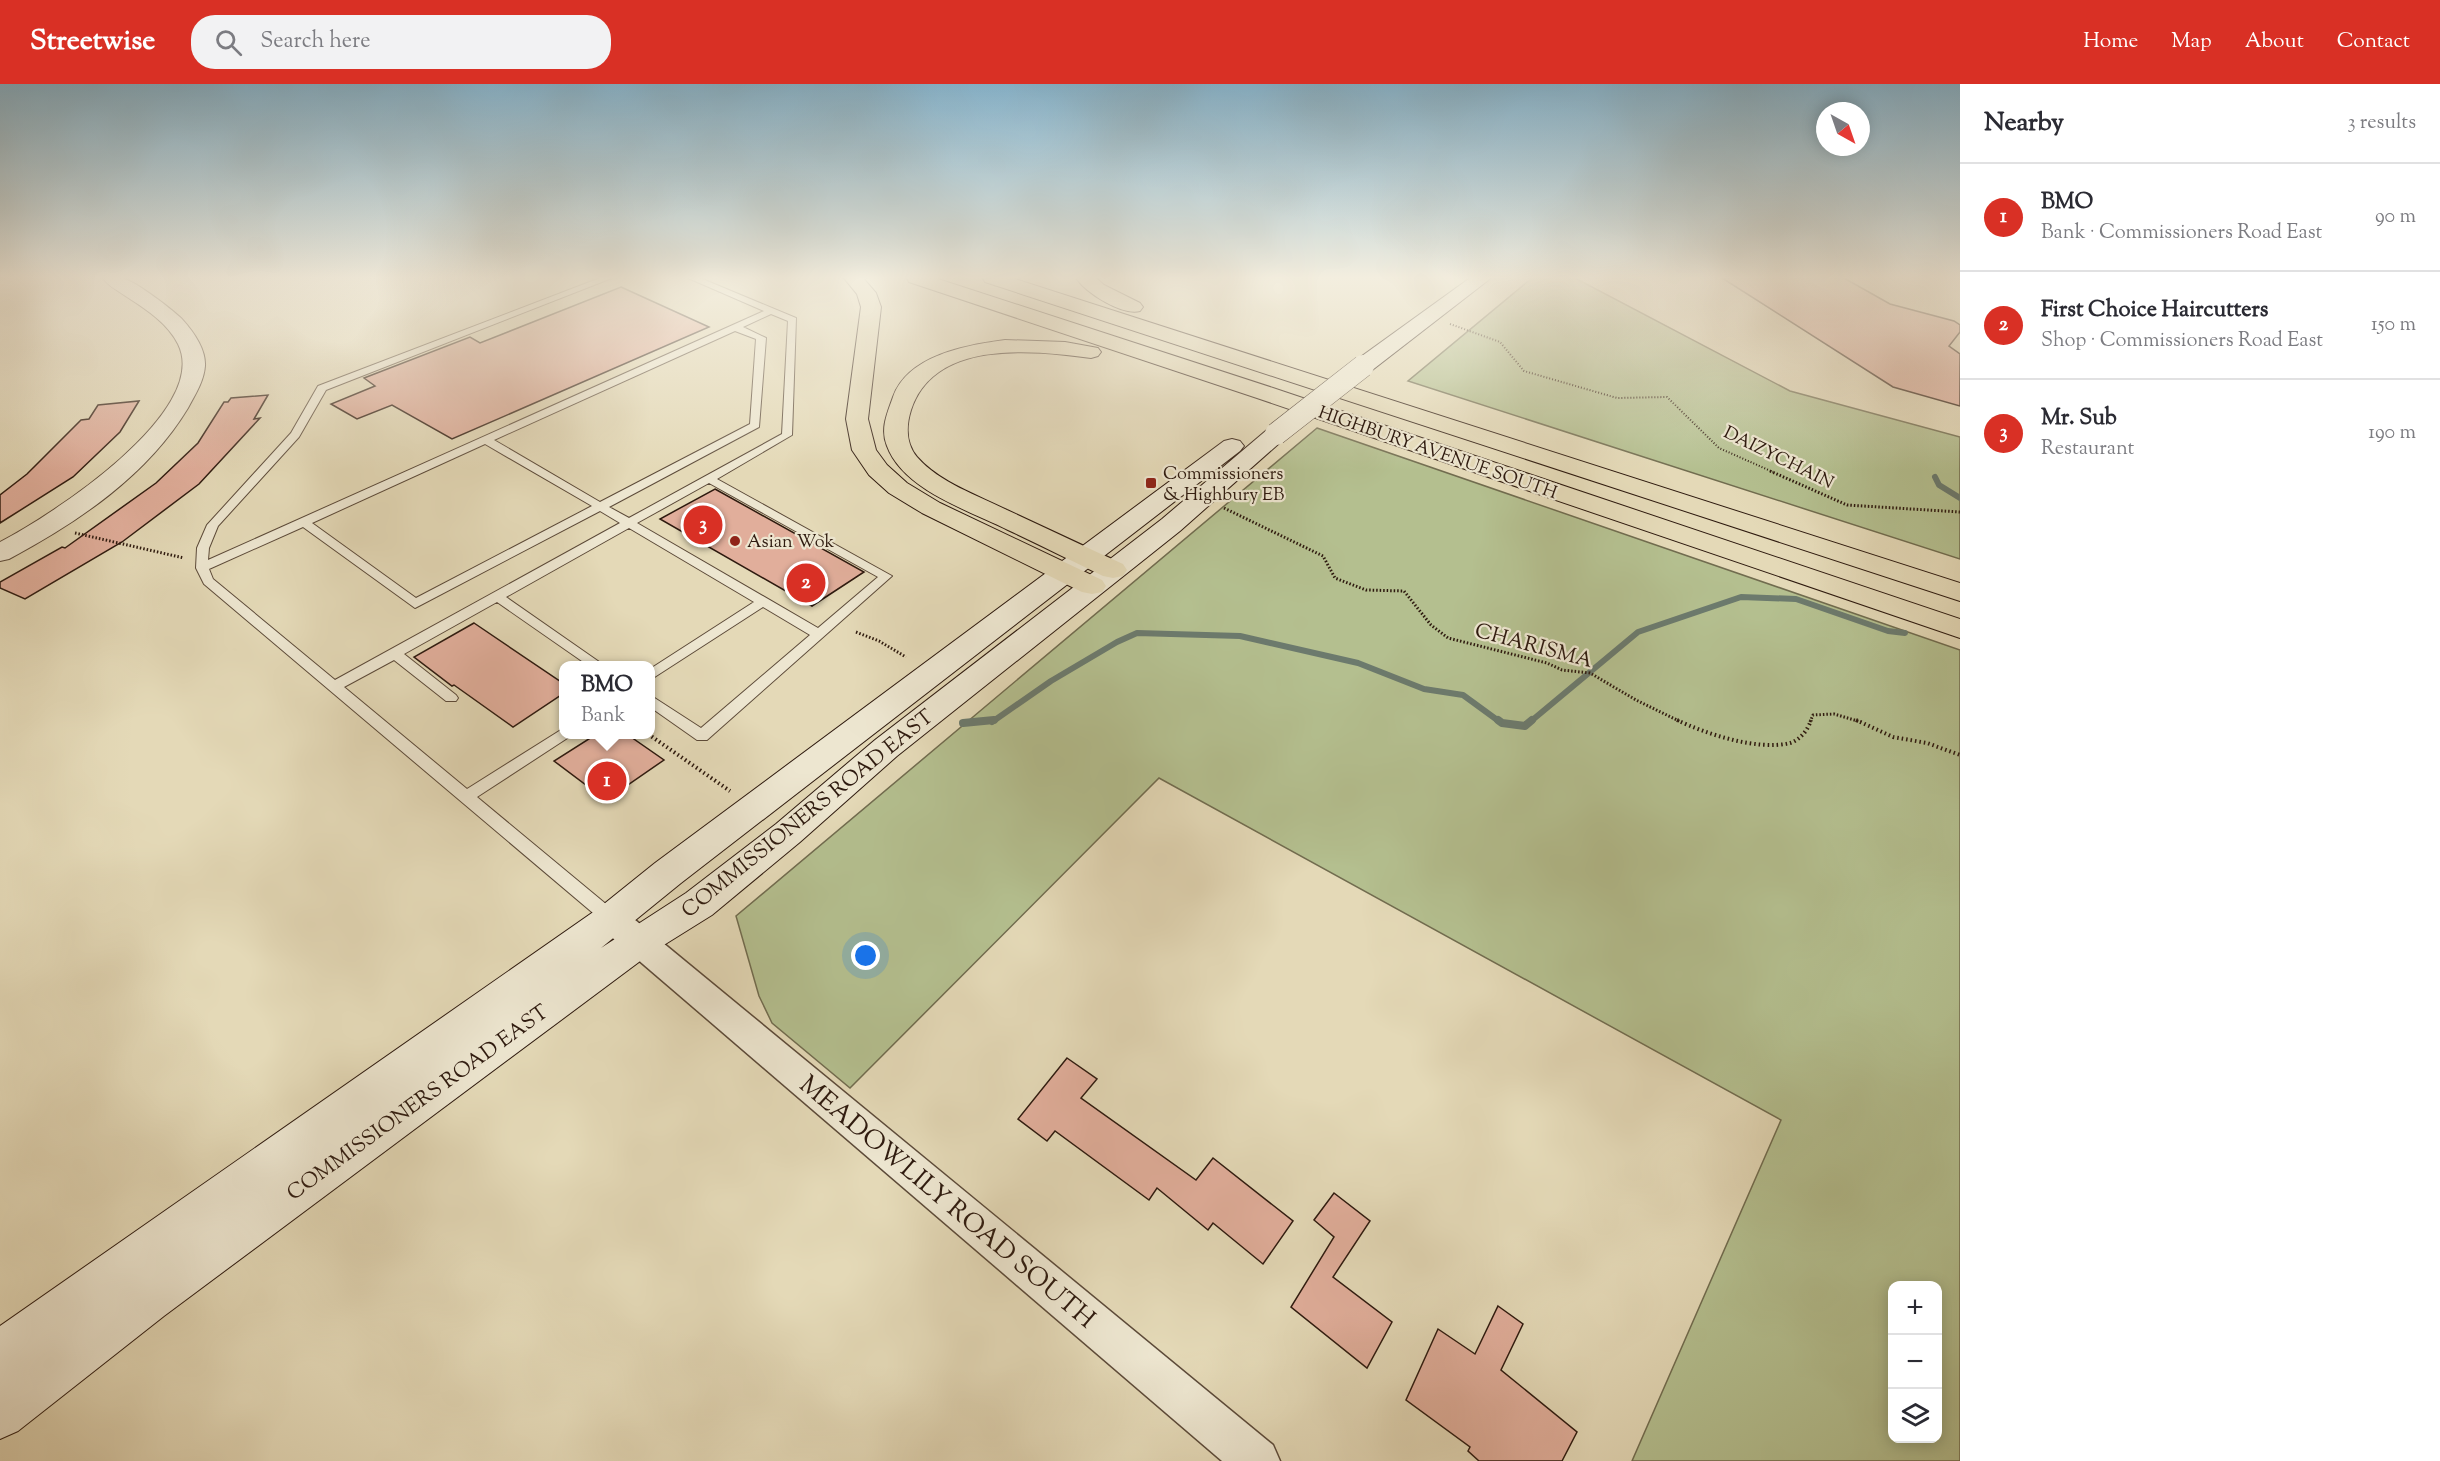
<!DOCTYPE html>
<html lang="en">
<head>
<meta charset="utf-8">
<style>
  body { margin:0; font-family:"Sorts Mill Goudy",serif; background:#f2f2f3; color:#2b2b33 }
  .controls { position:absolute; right:18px; bottom:18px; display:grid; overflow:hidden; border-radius:12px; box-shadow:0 3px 15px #0003 }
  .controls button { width:54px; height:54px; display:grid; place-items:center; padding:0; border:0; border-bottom:2px solid #e1e1e2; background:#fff; color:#2b2b33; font:30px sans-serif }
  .compass { position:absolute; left:1816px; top:18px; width:54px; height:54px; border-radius:50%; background:#fff; box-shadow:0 3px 15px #0003; rotate:140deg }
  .you { position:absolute; left:866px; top:872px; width:21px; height:21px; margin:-15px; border:4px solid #fff; border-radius:50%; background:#1a73e8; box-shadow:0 0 0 9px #1a73e833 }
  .badge { display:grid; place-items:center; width:39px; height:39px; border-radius:50%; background:#d93025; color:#fff; font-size:20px; font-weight:700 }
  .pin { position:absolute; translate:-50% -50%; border:3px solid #fff; box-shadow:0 2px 6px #0006 }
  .popup { position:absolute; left:559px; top:577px; width:96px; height:78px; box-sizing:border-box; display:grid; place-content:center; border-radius:12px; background:#fff; filter:drop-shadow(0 2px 4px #0005); font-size:20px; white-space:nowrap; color:#7c7c81 }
  .popup b { font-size:22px; color:#2b2b33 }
  .popup::after { content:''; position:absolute; left:50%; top:100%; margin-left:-12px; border:12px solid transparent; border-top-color:#fff }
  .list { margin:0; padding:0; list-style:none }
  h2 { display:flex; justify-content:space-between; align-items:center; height:78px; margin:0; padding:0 24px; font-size:26px }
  h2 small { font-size:20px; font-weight:400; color:#7c7c81 }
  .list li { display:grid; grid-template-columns:39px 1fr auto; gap:18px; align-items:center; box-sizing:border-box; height:108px; padding:0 24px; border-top:2px solid #e1e1e2 }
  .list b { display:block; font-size:22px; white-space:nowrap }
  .list p { margin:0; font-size:20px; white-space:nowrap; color:#7c7c81 }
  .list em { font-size:20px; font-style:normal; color:#7c7c81 }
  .icon { flex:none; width:33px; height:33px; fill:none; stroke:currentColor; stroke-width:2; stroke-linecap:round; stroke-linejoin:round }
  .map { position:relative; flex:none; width:1960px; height:1377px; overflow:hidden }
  header { display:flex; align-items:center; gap:36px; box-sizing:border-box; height:84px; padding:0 30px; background:#d93025; color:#fff }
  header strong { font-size:28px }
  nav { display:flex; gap:33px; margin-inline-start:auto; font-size:21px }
  .search { width:420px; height:54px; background:#f2f2f3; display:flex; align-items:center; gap:15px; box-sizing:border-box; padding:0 21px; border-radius:24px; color:#7c7c81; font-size:22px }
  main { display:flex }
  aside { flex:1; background:#fff }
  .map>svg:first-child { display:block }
</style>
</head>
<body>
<header>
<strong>Streetwise</strong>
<div class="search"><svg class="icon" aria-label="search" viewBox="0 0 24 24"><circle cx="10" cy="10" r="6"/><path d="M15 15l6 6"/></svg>Search here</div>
<nav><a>Home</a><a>Map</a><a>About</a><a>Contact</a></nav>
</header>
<main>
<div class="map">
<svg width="1960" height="1377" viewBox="0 0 1960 1377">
  <rect width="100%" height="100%" fill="#e4d9b7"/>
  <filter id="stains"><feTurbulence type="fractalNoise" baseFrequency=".00333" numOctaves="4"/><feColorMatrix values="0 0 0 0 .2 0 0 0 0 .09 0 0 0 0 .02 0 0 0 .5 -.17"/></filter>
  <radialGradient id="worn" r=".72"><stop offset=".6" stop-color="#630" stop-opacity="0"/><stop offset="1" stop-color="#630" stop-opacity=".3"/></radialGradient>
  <!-- green -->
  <g fill="#b4bf8f" stroke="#716c4f" stroke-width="1.5" fill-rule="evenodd">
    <path d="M 1532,194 L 1575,194 L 1790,307 L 1960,353 L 1960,475 L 1408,297 Z"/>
    <path d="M 1317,344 L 1960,566 L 1960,1377 L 1632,1377 L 1781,1036 L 1159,694 L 850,1004 L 772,939 L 759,912 L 736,832 ZM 1892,1202 L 1938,1202 L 1938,1354 L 1892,1354 Z"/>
  </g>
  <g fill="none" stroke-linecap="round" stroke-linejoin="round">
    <!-- stream-far1 -->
    <g stroke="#6c7a6d" stroke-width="6">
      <path d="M 1935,393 L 1939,401 L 1960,414"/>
      <path d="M 992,638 L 1051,597 L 1117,558 L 1137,549 L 1240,552 L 1358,579 L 1424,605 L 1463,611 L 1500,638"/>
      <path d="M 1530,638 L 1638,548 L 1741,513 L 1796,515 L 1888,547 L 1905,549"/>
    </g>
    <!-- stream -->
    <g stroke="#6c7a6d" stroke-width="8">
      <path d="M 1498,636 L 1502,639 L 1525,642 L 1532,636"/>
      <path d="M 963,639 L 994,636"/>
    </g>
  </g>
  <!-- building -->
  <g fill="#e1ae9b" stroke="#2e1a0f" stroke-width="1.5">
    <path d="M 1722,194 L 1844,194 L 1890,220 L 1954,237 L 1960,241 L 1960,248 L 1949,262 L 1960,270 L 1960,322 L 1893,303 Z"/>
    <path d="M 621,203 L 709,243 L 452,355 L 392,321 L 357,335 L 331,320 L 375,302 L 364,294 L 470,253 L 480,259 Z"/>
    <path d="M 268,311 L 254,335 L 260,334 L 199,400 L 122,458 L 25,515 L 0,504 L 0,498 L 62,463 L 65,464 L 156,399 L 198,359 L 224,318 L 228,318 L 231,314 Z"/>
    <path d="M 139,317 L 120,348 L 73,393 L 0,439 L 0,411 L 27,390 L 81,336 L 89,335 L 98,321 Z"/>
    <path d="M 715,405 L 864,488 L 812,522 L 660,435 Z"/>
    <path d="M 474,539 L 564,600 L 564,609 L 513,643 L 454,601 L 452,602 L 414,573 Z"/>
    <path d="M 595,651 L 628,651 L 664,676 L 606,716 L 554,677 Z"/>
    <path d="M 1067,974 L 1097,995 L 1081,1014 L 1196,1096 L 1213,1074 L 1293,1137 L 1263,1180 L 1213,1139 L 1208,1146 L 1157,1104 L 1149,1116 L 1055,1047 L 1047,1057 L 1018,1035 Z"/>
    <path d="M 1334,1109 L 1370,1137 L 1333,1193 L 1392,1238 L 1367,1284 L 1291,1223 L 1334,1153 L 1314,1136 Z"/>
    <path d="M 1498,1222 L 1523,1240 L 1501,1286 L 1577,1348 L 1562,1377 L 1479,1377 L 1468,1367 L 1470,1363 L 1406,1316 L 1438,1245 L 1475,1270 Z"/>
  </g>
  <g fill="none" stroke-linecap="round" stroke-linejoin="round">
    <defs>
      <path id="service" d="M 600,194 L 612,194 L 326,306 L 299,353 L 218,442 L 209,464 L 208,476 L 764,227 L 688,194 L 700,194 L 796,234 L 792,351 L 717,395 L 892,492 L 707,656 L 697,656 L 650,623 L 650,611 L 701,644 L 810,551 L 763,523 L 650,596 L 650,585 L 754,518 L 629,444 L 506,513 L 605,582 L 589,582 L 497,518 L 404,570 L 456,611 L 458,614 L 456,617 L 446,617 L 394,576 L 344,603 L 467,705 L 564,644 L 564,650 L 570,650 L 569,653 L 477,713 L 618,830 L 620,835 L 618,840 L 612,842 L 606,840 L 204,500 L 196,484 L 197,464 L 207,441 L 291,349 L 318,302 ZM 771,230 L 788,237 L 782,350 L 629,434 L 609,423 L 759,343 L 766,254 L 743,243 ZM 735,247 L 756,255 L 750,340 L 600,418 L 494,356 ZM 485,360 L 592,422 L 416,514 L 312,439 ZM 709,399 L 878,493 L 818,544 L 637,439 ZM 600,427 L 620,439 L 335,596 L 213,495 L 209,485 L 303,443 L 415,524 Z"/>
      <path id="minor" d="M 612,822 L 623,826 L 1273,1361 L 1280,1377 L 1222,1377 L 601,844 L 596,835 L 601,826 Z"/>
      <path id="tertiary" d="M 103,194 C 109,194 119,192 125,195 C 139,200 170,224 181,234 C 192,246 206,264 205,282 C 204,297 195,311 188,324 C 147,392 78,438 9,475 L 0,477 L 0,458 C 49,433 212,328 178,260 C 167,238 144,224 124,211 C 117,206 108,202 103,194 Z"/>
      <g id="secondary">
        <path d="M 1470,194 L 1491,194 L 1371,287 L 1363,288 L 1355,287 L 1352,282 L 1355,277 Z"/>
        <path d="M 1276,343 L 1284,345 L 1288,350 L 1284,355 L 1180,447 L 897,672 L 800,758 L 712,831 L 651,869 L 164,1232 L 18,1347 L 0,1355 L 0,1242 L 599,824 L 655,779 L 1224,357 L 1232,355 L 1240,357 L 1244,362 L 1240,367 L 681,799 L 601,864 L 686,809 L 776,740 L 875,656 L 1162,435 L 1268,345 Z"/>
      </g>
      <g id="motorway">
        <path d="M 844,194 L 863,194 L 876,209 L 881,223 L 868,335 L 876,366 L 887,381 L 907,399 L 940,419 L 1102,496 L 1106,502 L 1102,508 L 1092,510 L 1082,508 L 922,429 L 889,409 L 869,391 L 852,366 L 846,335 L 861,223 L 857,210 Z"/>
        <path d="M 907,194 L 935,194 L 1273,304 L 1960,535 L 1960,554 L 1257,314 L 909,198 Z"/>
        <path d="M 983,194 L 1012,194 L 1960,499 L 1960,517 L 985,198 Z"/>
        <path d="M 1076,194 L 1096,194 L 1104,201 L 1140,219 L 1143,223 L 1140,227 C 1122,232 1086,209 1076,194 Z"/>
        <path d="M 1005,256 L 1065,258 L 1098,264 L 1101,268 L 1098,272 L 1091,274 C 1033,266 934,255 911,326 C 906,342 906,360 917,373 C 940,399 977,411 1007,426 C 1046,444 1084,462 1123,480 L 1127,486 L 1123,492 L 1113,494 L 1103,492 C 1072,477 1040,461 1008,446 C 970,427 903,406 887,362 C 880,345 887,330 893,313 C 908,271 967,261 1005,256 Z"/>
      </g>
    </defs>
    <!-- service casing -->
    <use href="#service" stroke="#5c4a39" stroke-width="2"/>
    <!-- minor casing -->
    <use href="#minor" stroke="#5c4a39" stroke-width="3"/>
    <!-- tertiary casing -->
    <use href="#tertiary" stroke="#5c4a39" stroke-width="2"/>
    <!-- secondary casing -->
    <use href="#secondary" stroke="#2e1a0f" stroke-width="2"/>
    <!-- motorway casing -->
    <use href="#motorway" stroke="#2e1a0f" stroke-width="2"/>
    <!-- path-far2 -->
    <path stroke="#2e1a0f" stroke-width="2" stroke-dasharray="1 2" stroke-linecap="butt" d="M 1450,240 L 1500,258 L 1524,287 L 1617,314 L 1667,313 L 1719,364 L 1773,388"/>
    <!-- path-far1 -->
    <g stroke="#2e1a0f" stroke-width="3" stroke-dasharray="1.5 2" stroke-linecap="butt">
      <path d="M 1770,387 L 1847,421 L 1960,428"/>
      <path d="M 1224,424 L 1323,472 L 1335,494 L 1366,506 L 1404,507 L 1431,541 L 1448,554 L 1547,579 L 1562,586 L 1590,589 L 1636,616 L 1681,638"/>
      <path d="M 75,449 L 184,474"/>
      <path d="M 856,548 L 879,557 L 906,573"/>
      <path d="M 1810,638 L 1813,631 L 1834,630 L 1861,638"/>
    </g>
    <!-- path -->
    <g stroke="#2e1a0f" stroke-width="4" stroke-dasharray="1.5 3" stroke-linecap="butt">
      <path d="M 1677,636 C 1706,650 1758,667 1790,659 C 1800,656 1808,646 1811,636"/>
      <path d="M 1856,636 L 1893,653 L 1927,659 L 1960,671"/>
      <path d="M 648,650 L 730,707"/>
    </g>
    <!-- service -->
    <use href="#service" fill="#ede6d0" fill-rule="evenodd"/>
    <!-- minor -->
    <use href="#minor" fill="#ede6d0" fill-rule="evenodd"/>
    <!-- tertiary -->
    <use href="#tertiary" fill="#ede6d0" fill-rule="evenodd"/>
    <!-- secondary -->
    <use href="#secondary" fill="#ede6d0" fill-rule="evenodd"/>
    <!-- motorway -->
    <use href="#motorway" fill="#e4d9b7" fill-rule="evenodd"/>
    <defs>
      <path id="secondary-bridge" d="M 1276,350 L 1363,282"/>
    </defs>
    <!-- secondary-bridge casing -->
    <use href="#secondary-bridge" stroke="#2e1a0f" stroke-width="23" stroke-linecap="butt"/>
    <!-- secondary-bridge -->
    <use href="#secondary-bridge" stroke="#ede6d0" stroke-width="22"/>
  </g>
  <!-- sky -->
  <linearGradient id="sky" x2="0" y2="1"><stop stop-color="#87b6d0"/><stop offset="0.5" stop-color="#f3eedf"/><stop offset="1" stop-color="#f3eedf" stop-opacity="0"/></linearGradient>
  <rect width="1960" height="387" fill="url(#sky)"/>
  <!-- markers -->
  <g fill="#8f2418" stroke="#ede6d0" stroke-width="2">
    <rect x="1145" y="393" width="12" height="12" rx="3"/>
    <circle cx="735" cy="457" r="6"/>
  </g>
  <g text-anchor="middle" stroke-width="4.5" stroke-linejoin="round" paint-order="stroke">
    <!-- far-street labels -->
    <g font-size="18" fill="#2e1a0f" stroke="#ede6d0">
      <text transform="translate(1438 368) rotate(19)" y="6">HIGHBURY AVENUE SOUTH</text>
      <text transform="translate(1779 373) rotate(26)" y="6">DAIZYCHAIN</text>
    </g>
    <!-- far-poi labels -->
    <g font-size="18" fill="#2e1a0f" stroke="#ede6d0" text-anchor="start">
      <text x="1163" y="395">Commissioners<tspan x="1163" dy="21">&amp; Highbury EB</tspan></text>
      <text x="747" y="463">Asian Wok</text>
    </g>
    <!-- street labels -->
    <g font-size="21" fill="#2e1a0f" stroke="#ede6d0">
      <text transform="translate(1534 561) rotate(15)" y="7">CHARISMA</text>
      <text transform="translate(807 729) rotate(-39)" y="7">COMMISSIONERS ROAD EAST</text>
      <text transform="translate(417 1018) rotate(-36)" y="7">COMMISSIONERS ROAD EAST</text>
    </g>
    <!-- near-street labels -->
    <g font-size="26" fill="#2e1a0f" stroke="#ede6d0">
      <text transform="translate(948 1117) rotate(40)" y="9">MEADOWLILY ROAD SOUTH</text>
    </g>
  </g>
  <rect width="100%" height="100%" filter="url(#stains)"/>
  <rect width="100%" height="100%" fill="url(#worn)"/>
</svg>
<div class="controls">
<button>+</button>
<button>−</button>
<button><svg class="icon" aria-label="layers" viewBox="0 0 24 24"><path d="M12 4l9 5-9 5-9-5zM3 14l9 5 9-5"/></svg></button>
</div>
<svg class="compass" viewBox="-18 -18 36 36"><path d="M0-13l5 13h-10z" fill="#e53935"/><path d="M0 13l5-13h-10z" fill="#7c7c81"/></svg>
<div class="you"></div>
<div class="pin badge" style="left:607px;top:697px">1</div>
<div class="popup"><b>BMO</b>Bank</div>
<div class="pin badge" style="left:806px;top:499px">2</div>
<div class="pin badge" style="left:703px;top:441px">3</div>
</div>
<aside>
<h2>Nearby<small>3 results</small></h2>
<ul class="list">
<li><span class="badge">1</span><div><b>BMO</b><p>Bank · Commissioners Road East</p></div><em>90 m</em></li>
<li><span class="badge">2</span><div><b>First Choice Haircutters</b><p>Shop · Commissioners Road East</p></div><em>150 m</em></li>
<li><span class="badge">3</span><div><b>Mr. Sub</b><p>Restaurant</p></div><em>190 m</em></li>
</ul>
</aside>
</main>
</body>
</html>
